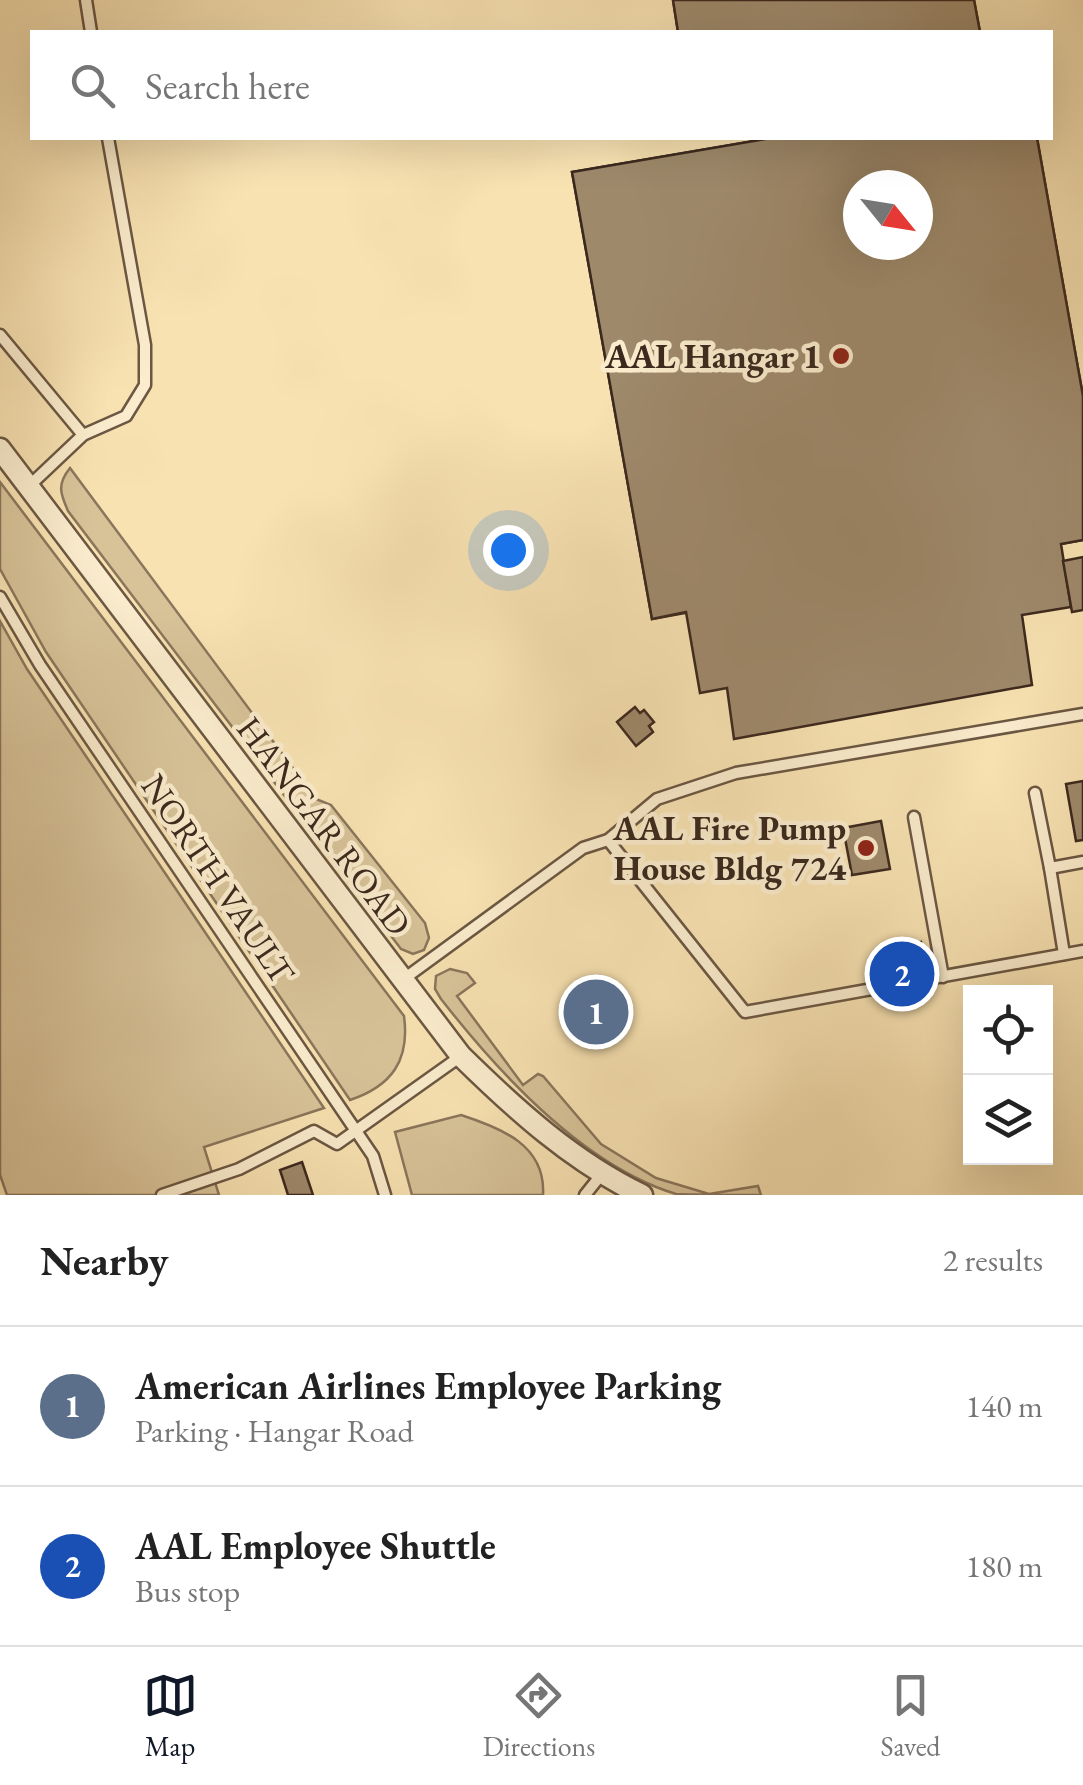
<!DOCTYPE html>
<html lang="en">
<head>
<meta charset="utf-8">
<style>
  body { margin:0; font-family:"EB Garamond",serif; background:#f2f2f2; color:#222 }
  .controls { position:absolute; right:30px; bottom:30px; display:grid; overflow:hidden; border-radius:0px; box-shadow:0 10px 40px #0002 }
  .controls button { width:90px; height:90px; display:grid; place-items:center; padding:0; border:0; border-bottom:2px solid #e0e0e0; background:#fff; color:#222; font:50px sans-serif }
  .compass { position:absolute; left:843px; top:170px; width:90px; height:90px; border-radius:50%; background:#fff; box-shadow:0 10px 40px #0002; rotate:120deg }
  .you { position:absolute; left:508px; top:550px; width:35px; height:35px; margin:-25px; border:8px solid #fff; border-radius:50%; background:#1a73e8; box-shadow:0 0 0 15px #1a73e833 }
  .badge { display:grid; place-items:center; width:65px; height:65px; border-radius:50%; background:#111827; color:#fff; font-size:32px; font-weight:700 }
  .pin { position:absolute; translate:-50% -50%; border:5px solid #fff; box-shadow:0 2px 10px #0006 }
  .list { margin:0; padding:0; list-style:none }
  h2 { display:flex; justify-content:space-between; align-items:center; height:130px; margin:0; padding:0 40px; font-size:42px }
  h2 small { font-size:32px; font-weight:400; color:#767676 }
  .list li { display:grid; grid-template-columns:65px 1fr auto; gap:30px; align-items:center; box-sizing:border-box; height:160px; padding:0 40px; border-top:2px solid #e0e0e0 }
  .list b { display:block; font-size:38px; white-space:nowrap }
  .list p { margin:0; font-size:32px; white-space:nowrap; color:#767676 }
  .list em { font-size:32px; font-style:normal; color:#767676 }
  .icon { flex:none; width:55px; height:55px; fill:none; stroke:currentColor; stroke-width:2; stroke-linecap:round; stroke-linejoin:round }
  .map { position:relative; flex:none; width:1083px; height:1195px; overflow:hidden }
  .search { position:absolute; background:#fff; box-shadow:0 10px 40px #0002; left:30px; right:30px; top:30px; height:110px; display:flex; align-items:center; gap:25px; box-sizing:border-box; padding:0 35px; border-radius:0px; color:#767676; font-size:38px }
  .sheet { height:450px; background:#fff }
  nav { display:flex; justify-content:space-around; align-items:center; box-sizing:border-box; height:140px; border-top:2px solid #e0e0e0; background:#fff; font-size:28px; color:#767676 }
  nav a { display:grid; justify-items:center; gap:5px }
  nav .on { color:#111827 }
  .map>svg:first-child { display:block }
</style>
</head>
<body>
<div class="map">
<svg width="1083" height="1195" viewBox="0 0 1083 1195">
  <rect width="100%" height="100%" fill="#f8e2b2"/>
  <filter id="stains"><feTurbulence type="fractalNoise" baseFrequency=".002" numOctaves="4"/><feColorMatrix values="0 0 0 0 .2 0 0 0 0 .09 0 0 0 0 .02 0 0 0 .5 -.17"/></filter>
  <radialGradient id="worn" r=".72"><stop offset=".6" stop-color="#630" stop-opacity="0"/><stop offset="1" stop-color="#630" stop-opacity=".3"/></radialGradient>
  <!-- green -->
  <g fill="#d8c399" stroke="#8a765c" stroke-width="2.5">
    <path d="M 70,468 L 316,799 L 331,805 L 425,923 L 429,938 L 424,950 L 413,954 L 401,949 L 68,511 C 60,493 57,484 70,468 Z"/>
    <path d="M 0,482 L 404,1016 C 410,1060 392,1086 350,1100 L 46,652 L 0,569 Z"/>
    <path d="M 0,621 L 27,669 L 324,1108 L 204,1147 L 219,1195 L 7,1195 L 0,1175 Z"/>
    <path d="M 450,969 L 467,973 L 475,983 L 457,996 L 523,1085 L 538,1074 L 543,1076 L 601,1144 L 656,1178 L 709,1194 L 758,1186 L 761,1195 C 735,1195 700,1195 676,1194 C 584,1166 498,1072 441,999 L 435,989 L 436,976 Z"/>
    <path d="M 461,1115 C 501,1128 546,1145 543,1195 L 412,1195 L 395,1132 Z"/>
  </g>
  <!-- building -->
  <g fill="#9e896b" stroke="#3c291e" stroke-width="2.5" fill-rule="evenodd">
    <path d="M 673,0 L 974,0 L 980,32 L 951,32 L 948,15 L 849,32 L 678,32 Z"/>
    <path d="M 673,0 L 974,0 L 980,32 L 678,32 Z"/>
    <path d="M 771,138 L 1037,138 L 1083,396 L 1083,540 L 652,619 L 572,172 ZM 858,185 L 918,185 L 918,245 L 858,245 Z"/>
    <path d="M 771,138 L 1037,138 L 1083,396 L 1083,540 L 1061,544 L 1071,607 L 1022,615 L 1032,685 L 734,739 L 727,688 L 700,693 L 686,612 L 652,619 L 572,172 ZM 858,185 L 918,185 L 918,245 L 858,245 Z"/>
    <path d="M 1083,557 L 1083,610 L 1072,612 L 1063,561 Z"/>
    <path d="M 635,707 L 640,713 L 644,710 L 654,722 L 649,726 L 653,732 L 636,746 L 617,722 Z"/>
    <path d="M 1083,781 L 1083,840 L 1076,841 L 1066,784 Z"/>
    <path d="M 881,821 L 890,869 L 852,875 L 843,828 Z"/>
    <path d="M 921,942 L 925,965 L 885,973 L 880,949 Z"/>
    <path d="M 302,1162 L 313,1195 L 288,1195 L 280,1170 Z"/>
  </g>
  <g fill="none" stroke-linecap="round" stroke-linejoin="round">
    <defs>
      <g id="lane">
        <path d="M 86,0 L 91,32"/>
        <path d="M 0,335 L 83,435"/>
        <path d="M 27,488 L 83,435 L 126,416 L 145,385 L 145,345 L 108,138"/>
        <path d="M 0,597 L 40,665 L 373,1156 L 385,1195"/>
        <path d="M 1035,793 L 1050,868 L 1083,862"/>
        <path d="M 914,817 L 943,977"/>
        <path d="M 608,840 L 745,1012 L 1083,951"/>
        <path d="M 1050,868 L 1064,954"/>
        <path d="M 401,981 L 583,848 L 608,840 L 657,799 L 736,773 L 1083,714"/>
        <path d="M 162,1195 L 239,1169 L 314,1131 L 337,1144 L 461,1056"/>
        <path d="M 585,1195 L 601,1175"/>
      </g>
      <path id="street" d="M 0,449 L 461,1056 C 516,1110 572,1161 642,1195"/>
    </defs>
    <!-- lane casing -->
    <use href="#lane" stroke="#6b5743" stroke-width="15"/>
    <!-- street casing -->
    <use href="#street" stroke="#6b5743" stroke-width="25"/>
    <!-- lane -->
    <use href="#lane" stroke="#faeccd" stroke-width="10"/>
    <!-- street -->
    <use href="#street" stroke="#faeccd" stroke-width="20"/>
  </g>
  <!-- markers -->
  <g fill="#8f2418" stroke="#faeccd" stroke-width="4">
    <circle cx="841" cy="356" r="10"/>
    <circle cx="866" cy="848" r="10"/>
  </g>
  <g text-anchor="middle" stroke-width="9" stroke-linejoin="round" paint-order="stroke">
    <!-- poi labels -->
    <g font-size="35" font-weight="bold" fill="#3c291e" stroke="#faeccd" text-anchor="end">
      <text x="821" y="368">AAL Hangar 1</text>
      <text x="846" y="840">AAL Fire Pump<tspan x="846" dy="40">House Bldg 724</tspan></text>
    </g>
    <!-- street labels -->
    <g font-size="35" fill="#3c291e" stroke="#faeccd">
      <text transform="translate(324 826) rotate(53)" y="12">HANGAR ROAD</text>
      <text transform="translate(218 879) rotate(56)" y="12">NORTH VAULT</text>
    </g>
  </g>
  <rect width="100%" height="100%" filter="url(#stains)"/>
  <rect width="100%" height="100%" fill="url(#worn)"/>
</svg>
<div class="controls">
<button><svg class="icon" aria-label="locate" viewBox="0 0 24 24"><circle cx="12" cy="12" r="6"/><path d="M12 2v4M12 18v4M2 12h4M18 12h4"/></svg></button>
<button><svg class="icon" aria-label="layers" viewBox="0 0 24 24"><path d="M12 4l9 5-9 5-9-5zM3 14l9 5 9-5"/></svg></button>
</div>
<svg class="compass" viewBox="-18 -18 36 36"><path d="M0-13l5 13h-10z" fill="#e53935"/><path d="M0 13l5-13h-10z" fill="#767676"/></svg>
<div class="you"></div>
<div class="pin badge" style="left:596px;top:1012px;background:#5c6f8a">1</div>
<div class="pin badge" style="left:902px;top:974px;background:#1a4fb4">2</div>
<div class="search"><svg class="icon" aria-label="search" viewBox="0 0 24 24"><circle cx="10" cy="10" r="6"/><path d="M15 15l6 6"/></svg>Search here</div>
</div>
<section class="sheet">
<h2>Nearby<small>2 results</small></h2>
<ul class="list">
<li><span class="badge" style="background:#5c6f8a">1</span><div><b>American Airlines Employee Parking</b><p>Parking · Hangar Road</p></div><em>140 m</em></li>
<li><span class="badge" style="background:#1a4fb4">2</span><div><b>AAL Employee Shuttle</b><p>Bus stop</p></div><em>180 m</em></li>
</ul>
</section>
<nav>
<a class="on"><svg class="icon" aria-label="map" viewBox="0 0 24 24"><path d="M3 6l6-2 6 2 6-2v14l-6 2-6-2-6 2zM9 4v14M15 6v14"/></svg>Map</a>
<a><svg class="icon" aria-label="directions" viewBox="0 0 24 24"><path d="M12 3l9 9-9 9-9-9zM9 14v-3h6M13 9l2 2-2 2"/></svg>Directions</a>
<a><svg class="icon" aria-label="saved" viewBox="0 0 24 24"><path d="M7 4h10v16l-5-4-5 4z"/></svg>Saved</a>
</nav>
</body>
</html>
